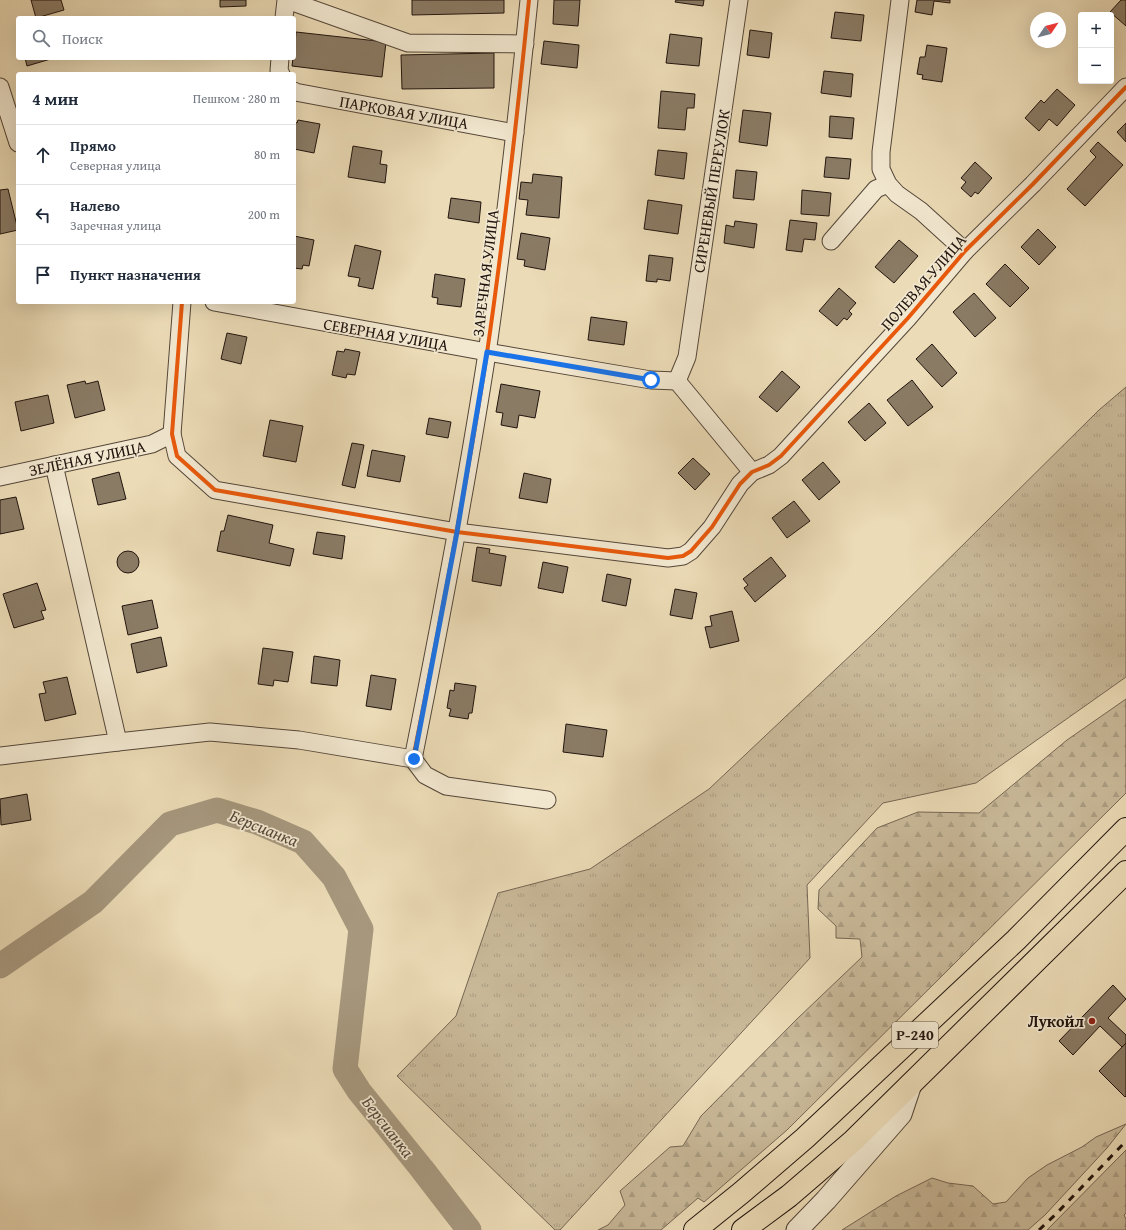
<!DOCTYPE html>
<html lang="ru">
<head>
<meta charset="utf-8">
<style>
  body { margin:0; font-family:"Gentium Book Plus",serif; background:#f6f6f7; color:#1f2937 }
  .controls { position:absolute; right:12px; top:12px; display:grid; overflow:hidden; border-radius:4px; box-shadow:0 4px 16px #0002 }
  .controls button { width:36px; height:36px; display:grid; place-items:center; padding:0; border:0; border-bottom:1px solid #e0e1e3; background:#fff; color:#1f2937; font:20px sans-serif }
  .compass { position:absolute; left:1030px; top:12px; width:36px; height:36px; border-radius:50%; background:#fff; box-shadow:0 4px 16px #0002; rotate:55deg }
  .stop { position:absolute; width:12px; height:12px; margin:-9px; border:3px solid #1a73e8; border-radius:50%; background:#fff }
  .stop.end { background:#1a73e8; border-color:#fff; box-shadow:0 1px 4px #0008 }
  .list { margin:0; padding:0; list-style:none }
  h2 { display:flex; justify-content:space-between; align-items:center; height:52px; margin:0; padding:0 16px; font-size:17px }
  h2 small { font-size:13px; font-weight:400; color:#747a83 }
  .list li { display:grid; grid-template-columns:26px 1fr auto; gap:12px; align-items:center; box-sizing:border-box; height:60px; padding:0 16px; border-top:1px solid #e0e1e3 }
  .list b { display:block; font-size:15px; white-space:nowrap }
  .list p { margin:0; font-size:13px; white-space:nowrap; color:#747a83 }
  .list em { font-size:13px; font-style:normal; color:#747a83 }
  .icon { flex:none; width:22px; height:22px; fill:none; stroke:currentColor; stroke-width:2; stroke-linecap:round; stroke-linejoin:round }
  .map { position:relative; flex:none; width:1126px; height:1230px; overflow:hidden }
  .search { position:absolute; background:#fff; box-shadow:0 4px 16px #0002; left:16px; top:16px; width:280px; height:44px; display:flex; align-items:center; gap:10px; box-sizing:border-box; padding:0 14px; border-radius:4px; color:#747a83; font-size:15px }
  .panel { position:absolute; background:#fff; box-shadow:0 4px 16px #0002; left:16px; top:72px; width:280px; height:232px; border-radius:4px }
  .map>svg:first-child { display:block }
</style>
</head>
<body>
<div class="map">
<svg width="1126" height="1230" viewBox="0 0 1126 1230">
  <defs>
    <pattern id="grass-tufts" width="24" height="20" patternUnits="userSpaceOnUse"><rect width="24" height="20" fill="#c9b999"/><path d="M3 7l-1-3M5 7V3M7 7l1-3M15 17l-1-3M17 17v-4M19 17l1-3" fill="none" stroke="#ac9e83"/></pattern>
    <pattern id="forest-firs" width="22" height="20" patternUnits="userSpaceOnUse"><rect width="22" height="20" fill="#c9b999"/><path d="M5 1l3.5 6h-7zM16 11l3.5 6h-7z" fill="#ac9e83"/></pattern>
  </defs>
  <rect width="100%" height="100%" fill="#ebdbb6"/>
  <filter id="stains"><feTurbulence type="fractalNoise" baseFrequency=".005" numOctaves="4"/><feColorMatrix values="0 0 0 0 .2 0 0 0 0 .09 0 0 0 0 .02 0 0 0 .5 -.17"/></filter>
  <radialGradient id="worn" r=".72"><stop offset=".6" stop-color="#630" stop-opacity="0"/><stop offset="1" stop-color="#630" stop-opacity=".3"/></radialGradient>
  <!-- grass -->
  <path fill="url(#grass-tufts)" stroke="#756654" d="M 1126,387 L 1126,677 L 976,783 L 883,803 L 807,885 L 810,958 L 560,1230 L 555,1230 L 397,1076 L 456,1016 L 498,893 L 590,869 L 709,789 L 873,634 L 1099,410 Z"/>
  <!-- forest -->
  <g fill="url(#forest-firs)" stroke="#756654">
    <path d="M 1126,699 L 1126,793 L 787,1130 L 704,1202 L 698,1198 L 661,1230 L 598,1230 L 608,1225 L 625,1205 L 620,1191 L 670,1147 L 683,1146 L 701,1116 L 797,1019 L 862,957 L 860,939 L 836,938 L 836,926 L 818,909 L 819,890 L 877,828 L 918,812 L 979,813 L 1067,740 Z"/>
    <path d="M 1126,1124 L 1107,1148 L 1045,1215 L 1028,1230 L 842,1230 L 896,1196 L 932,1178 L 948,1183 L 973,1186 L 993,1204 L 1006,1202 L 1028,1178 L 1047,1165 L 1082,1147 L 1096,1137 Z"/>
    <path d="M 1126,1150 L 1126,1213 L 1124,1215 L 1126,1219 L 1126,1230 L 1047,1230 Z"/>
  </g>
  <g fill="none" stroke-linecap="round" stroke-linejoin="round">
    <!-- river -->
    <path stroke="#a6977d" stroke-width="25" d="M 0,966 L 93,902 L 170,824 L 217,810 L 257,822 L 303,842 L 334,877 L 361,929 L 345,1069 L 359,1091 L 422,1169 L 469,1230"/>
  </g>
  <!-- building -->
  <g fill="#8a7b65" stroke="#21140e">
    <path d="M 31,0 L 61,0 L 64,10 L 36,18 Z"/>
    <path d="M 220,0 L 246,0 L 246,6 L 220,7 Z"/>
    <path d="M 412,0 L 504,0 L 504,13 L 412,15 Z"/>
    <path d="M 554,0 L 580,0 L 578,26 L 553,24 Z"/>
    <path d="M 676,0 L 704,0 L 703,6 L 675,2 Z"/>
    <path d="M 917,0 L 950,0 L 950,3 L 934,1 L 932,15 L 915,12 Z"/>
    <path d="M 1121,0 L 1126,0 L 1126,26 L 1110,12 Z"/>
    <path d="M 835,12 L 864,15 L 861,41 L 831,38 Z"/>
    <path d="M 750,30 L 772,33 L 769,58 L 747,55 Z"/>
    <path d="M 296,32 L 386,42 L 382,77 L 292,66 L 293,58 L 294,58 Z"/>
    <path d="M 670,34 L 702,38 L 699,66 L 666,63 Z"/>
    <path d="M 544,41 L 579,45 L 577,68 L 541,64 Z"/>
    <path d="M 927,45 L 947,48 L 942,82 L 922,79 L 923,75 L 917,74 L 920,57 L 925,57 Z"/>
    <path d="M 494,53 L 494,88 L 402,89 L 401,55 Z"/>
    <path d="M 25,58 L 54,58 L 27,66 Z"/>
    <path d="M 824,71 L 853,74 L 851,97 L 821,93 Z"/>
    <path d="M 1057,89 L 1075,105 L 1057,126 L 1049,119 L 1039,131 L 1025,118 L 1041,100 L 1044,103 Z"/>
    <path d="M 661,91 L 695,94 L 694,108 L 687,108 L 685,130 L 658,128 Z"/>
    <path d="M 743,110 L 771,113 L 767,146 L 739,142 Z"/>
    <path d="M 830,116 L 854,118 L 852,139 L 829,137 Z"/>
    <path d="M 298,120 L 320,124 L 314,153 L 294,149 L 294,122 L 297,123 Z"/>
    <path d="M 1126,123 L 1126,142 L 1117,132 Z"/>
    <path d="M 1098,142 L 1123,165 L 1085,206 L 1067,189 L 1096,157 L 1090,151 Z"/>
    <path d="M 353,146 L 382,151 L 380,164 L 387,165 L 385,183 L 348,177 Z"/>
    <path d="M 658,150 L 687,153 L 684,179 L 655,175 Z"/>
    <path d="M 826,157 L 851,159 L 849,179 L 824,177 Z"/>
    <path d="M 975,162 L 992,178 L 978,194 L 975,192 L 971,197 L 961,188 L 966,182 L 961,178 Z"/>
    <path d="M 736,170 L 757,172 L 754,200 L 733,198 Z"/>
    <path d="M 533,174 L 562,177 L 559,218 L 526,215 L 528,200 L 519,199 L 521,182 L 532,183 Z"/>
    <path d="M 8,189 L 18,230 L 0,234 L 0,190 Z"/>
    <path d="M 802,190 L 831,193 L 829,216 L 801,214 Z"/>
    <path d="M 451,198 L 481,202 L 479,223 L 448,218 Z"/>
    <path d="M 648,200 L 682,205 L 678,234 L 644,229 Z"/>
    <path d="M 790,220 L 817,223 L 815,240 L 804,239 L 802,252 L 786,250 Z"/>
    <path d="M 735,221 L 757,224 L 754,248 L 724,243 L 726,225 L 734,227 Z"/>
    <path d="M 1038,229 L 1056,247 L 1039,265 L 1021,247 Z"/>
    <path d="M 521,233 L 550,238 L 545,270 L 524,266 L 525,260 L 517,259 Z"/>
    <path d="M 294,236 L 314,240 L 309,266 L 303,265 L 302,269 L 294,268 Z"/>
    <path d="M 899,240 L 918,256 L 894,283 L 875,267 Z"/>
    <path d="M 355,245 L 381,251 L 373,289 L 358,286 L 360,278 L 348,276 Z"/>
    <path d="M 649,255 L 673,258 L 670,281 L 657,279 L 657,282 L 646,281 Z"/>
    <path d="M 1005,264 L 1029,288 L 1010,307 L 986,284 Z"/>
    <path d="M 435,274 L 465,279 L 461,307 L 437,304 L 438,298 L 432,297 Z"/>
    <path d="M 839,288 L 856,303 L 849,311 L 852,314 L 847,320 L 844,318 L 837,326 L 819,311 Z"/>
    <path d="M 974,293 L 996,318 L 975,337 L 953,312 Z"/>
    <path d="M 591,317 L 627,322 L 624,345 L 588,340 Z"/>
    <path d="M 227,333 L 247,337 L 241,364 L 221,359 Z"/>
    <path d="M 932,344 L 957,373 L 942,387 L 916,359 Z"/>
    <path d="M 345,349 L 360,352 L 355,375 L 347,374 L 346,378 L 332,375 L 337,351 L 344,352 Z"/>
    <path d="M 782,371 L 800,387 L 777,412 L 759,397 Z"/>
    <path d="M 912,380 L 933,407 L 908,426 L 887,400 Z"/>
    <path d="M 85,381 L 86,384 L 98,381 L 105,410 L 75,418 L 67,385 Z"/>
    <path d="M 501,384 L 540,391 L 535,418 L 519,415 L 517,428 L 501,425 L 503,413 L 496,412 Z"/>
    <path d="M 48,395 L 54,423 L 21,431 L 15,402 Z"/>
    <path d="M 869,403 L 886,423 L 865,441 L 848,422 Z"/>
    <path d="M 429,418 L 451,422 L 448,438 L 426,434 Z"/>
    <path d="M 270,420 L 303,426 L 296,462 L 263,456 Z"/>
    <path d="M 352,443 L 364,445 L 355,488 L 342,485 Z"/>
    <path d="M 372,450 L 405,456 L 400,482 L 367,476 Z"/>
    <path d="M 693,458 L 710,474 L 695,490 L 678,473 Z"/>
    <path d="M 823,462 L 840,482 L 819,500 L 802,480 Z"/>
    <path d="M 119,472 L 126,499 L 98,505 L 92,479 Z"/>
    <path d="M 524,473 L 551,479 L 547,503 L 519,498 Z"/>
    <path d="M 16,497 L 24,529 L 0,534 L 0,500 Z"/>
    <path d="M 794,501 L 810,521 L 787,538 L 772,518 Z"/>
    <path d="M 228,515 L 273,525 L 269,543 L 294,549 L 290,566 L 217,551 L 221,531 L 224,531 Z"/>
    <path d="M 317,532 L 345,536 L 342,559 L 313,554 Z"/>
    <path d="M 477,547 L 490,549 L 489,553 L 506,556 L 501,586 L 472,581 Z"/>
    <circle cx="128" cy="562" r="11"/>
    <path d="M 771,557 L 786,576 L 755,602 L 744,588 L 748,585 L 743,579 Z"/>
    <path d="M 543,562 L 568,567 L 563,593 L 538,588 Z"/>
    <path d="M 607,574 L 631,579 L 626,606 L 602,601 Z"/>
    <path d="M 37,583 L 46,610 L 41,611 L 44,619 L 14,628 L 3,594 Z"/>
    <path d="M 675,589 L 697,593 L 692,619 L 670,615 Z"/>
    <path d="M 152,600 L 158,628 L 128,635 L 122,606 Z"/>
    <path d="M 732,611 L 739,641 L 710,648 L 705,627 L 712,626 L 710,616 Z"/>
    <path d="M 161,637 L 167,666 L 137,673 L 131,644 Z"/>
    <path d="M 263,648 L 293,652 L 288,682 L 274,680 L 273,686 L 258,684 Z"/>
    <path d="M 314,656 L 340,660 L 337,686 L 311,683 Z"/>
    <path d="M 371,675 L 396,679 L 391,710 L 366,706 Z"/>
    <path d="M 67,677 L 76,714 L 45,721 L 39,694 L 46,693 L 43,682 Z"/>
    <path d="M 455,683 L 476,686 L 472,713 L 469,713 L 468,719 L 449,716 L 451,709 L 447,708 L 450,690 L 454,691 Z"/>
    <path d="M 566,724 L 607,730 L 603,757 L 563,752 Z"/>
    <path d="M 27,794 L 31,820 L 1,825 L 0,799 Z"/>
    <path d="M 1113,985 L 1126,999 L 1108,1018 L 1126,1035 L 1126,1043 L 1122,1047 L 1100,1026 L 1073,1055 L 1059,1041 Z"/>
    <path d="M 1126,1043 L 1126,1096 L 1125,1097 L 1099,1071 Z"/>
  </g>
  <g fill="none" stroke-linecap="round" stroke-linejoin="round">
    <defs>
      <g id="minor">
        <path d="M 287,0 L 408,43 L 525,44"/>
        <path d="M 900,0 L 881,152 L 881,169 L 888,184 L 897,194 L 921,211 L 965,251"/>
        <path d="M 284,18 L 286,0"/>
        <path d="M 280,58 L 279,71 L 281,74"/>
        <path d="M 0,87 L 18,143"/>
        <path d="M 294,91 L 295,92 L 515,133"/>
        <path d="M 831,241 L 876,189 L 888,184"/>
        <path d="M 182,302 L 172,434 L 177,456 L 215,490 L 457,532 L 668,558 L 683,556 L 691,551 L 712,527 L 740,484 L 752,472 L 769,465 L 781,456 L 908,318 L 965,251 L 1033,184 L 1126,87"/>
        <path d="M 214,302 L 487,352 L 651,380 L 677,381"/>
        <path d="M 677,381 L 687,357 L 739,0"/>
        <path d="M 677,381 L 752,472"/>
        <path d="M 0,477 L 152,444 L 172,434"/>
        <path d="M 118,742 L 210,732 L 299,740 L 413,759 L 425,775 L 446,786 L 547,800"/>
        <path d="M 0,756 L 118,742 L 54,465"/>
        <path d="M 413,759 C 440,624 466,489 487,353 C 504,236 517,118 529,0"/>
      </g>
      <path id="tertiary" d="M 797,1230 L 826,1200 L 901,1114 L 911,1084"/>
      <g id="trunk">
        <path d="M 695,1230 L 741,1193 L 805,1138 L 1016,940 L 1126,829"/>
        <path d="M 743,1230 L 789,1196 L 853,1141 L 1126,872"/>
      </g>
    </defs>
    <!-- minor casing -->
    <use href="#minor" stroke="#544638" stroke-width="19"/>
    <!-- tertiary casing -->
    <use href="#tertiary" stroke="#544638" stroke-width="23"/>
    <!-- trunk casing -->
    <use href="#trunk" stroke="#21140e" stroke-width="24"/>
    <!-- minor -->
    <use href="#minor" stroke="#f2e8d0" stroke-width="17"/>
    <!-- tertiary -->
    <use href="#tertiary" stroke="#f2e8d0" stroke-width="21"/>
    <!-- trunk -->
    <use href="#trunk" stroke="#ebdbb6" stroke-width="22"/>
    <!-- rail -->
    <path stroke="#21140e" stroke-width="3" stroke-dasharray="7 7" stroke-linecap="butt" d="M 1039,1230 L 1056,1214 L 1126,1141"/>
    <defs>
      <g id="cycleway">
        <path d="M 182,302 L 172,434 L 177,456 L 215,490 L 457,532 L 668,558 L 683,556 L 691,551 L 712,527 L 740,484 L 752,472 L 769,465 L 781,456 L 908,318 L 965,251 L 1033,184 L 1126,87"/>
        <path d="M 413,759 C 440,624 466,489 487,353 C 504,236 517,118 529,0"/>
      </g>
    </defs>
    <!-- cycleway casing -->
    <use href="#cycleway" stroke="#f2e8d0" stroke-width="6"/>
    <!-- cycleway -->
    <use href="#cycleway" stroke="#e8590c" stroke-width="4"/>
  </g>
  <g fill="none" stroke-linecap="round" stroke-linejoin="round">
    <!-- route -->
    <path stroke="#1a73e8" stroke-width="5" d="M 414,759 L 457,532 L 487,352 L 651,380"/>
  </g>
  <!-- markers -->
  <circle fill="#8f2418" stroke="#f2e8d0" stroke-width="1.5" cx="1092" cy="1021" r="4"/>
  <g text-anchor="middle" stroke-width="3.5" stroke-linejoin="round" paint-order="stroke">
    <!-- shield labels -->
    <rect fill="#f2e8d0" stroke="#605448" stroke-width="1" x="892" y="1022" width="46" height="26" rx="3"/>
    <g font-size="15" font-weight="bold" fill="#21140e">
      <text x="915" y="1040">Р-240</text>
    </g>
    <!-- street labels -->
    <g font-size="16" fill="#21140e" stroke="#f2e8d0">
      <text transform="translate(404 112) rotate(10)" y="6">ПАРКОВАЯ УЛИЦА</text>
      <text transform="translate(711 191) rotate(-81)" y="6">СИРЕНЕВЫЙ ПЕРЕУЛОК</text>
      <text transform="translate(485 273) rotate(-83)" y="6">ЗАРЕЧНАЯ УЛИЦА</text>
      <text transform="translate(923 282) rotate(-49)" y="6">ПОЛЕВАЯ УЛИЦА</text>
      <text transform="translate(386 334) rotate(10)" y="6">СЕВЕРНАЯ УЛИЦА</text>
      <text transform="translate(87 458) rotate(-12)" y="6">ЗЕЛЁНАЯ УЛИЦА</text>
    </g>
    <!-- poi labels -->
    <g font-size="16" font-weight="bold" fill="#21140e" stroke="#f2e8d0" text-anchor="end">
      <text x="1084" y="1027">Лукойл</text>
    </g>
    <!-- water labels -->
    <g font-size="17" font-style="italic" fill="#56483a" stroke="#f2e8d0">
      <text transform="translate(264 828) rotate(22)" y="6">Берсианка</text>
      <text transform="translate(388 1127) rotate(52)" y="6">Берсианка</text>
    </g>
  </g>
  <rect width="100%" height="100%" filter="url(#stains)"/>
  <rect width="100%" height="100%" fill="url(#worn)"/>
</svg>
<div class="controls">
<button>+</button>
<button>−</button>
</div>
<svg class="compass" viewBox="-18 -18 36 36"><path d="M0-13l5 13h-10z" fill="#e53935"/><path d="M0 13l5-13h-10z" fill="#747a83"/></svg>
<div class="stop" style="left:651px;top:380px"></div>
<div class="stop end" style="left:414px;top:759px"></div>
<div class="search"><svg class="icon" aria-label="search" viewBox="0 0 24 24"><circle cx="10" cy="10" r="6"/><path d="M15 15l6 6"/></svg>Поиск</div>
<section class="panel">
<h2>4 мин<small>Пешком · 280 m</small></h2>
<ul class="list">
<li><svg class="icon" aria-label="ahead" viewBox="0 0 24 24"><path d="M12 20V5M6 11l6-6 6 6"/></svg><div><b>Прямо</b><p>Северная улица</p></div><em>80 m</em></li>
<li><svg class="icon" aria-label="left" viewBox="0 0 24 24"><path d="M17 20v-9H6M10 6l-5 5 5 5"/></svg><div><b>Налево</b><p>Заречная улица</p></div><em>200 m</em></li>
<li><svg class="icon" aria-label="arrive" viewBox="0 0 24 24"><path d="M6 21V4h12l-3 4 3 4H6"/></svg><div><b>Пункт назначения</b></div></li>
</ul>
</section>
</div>
</body>
</html>
